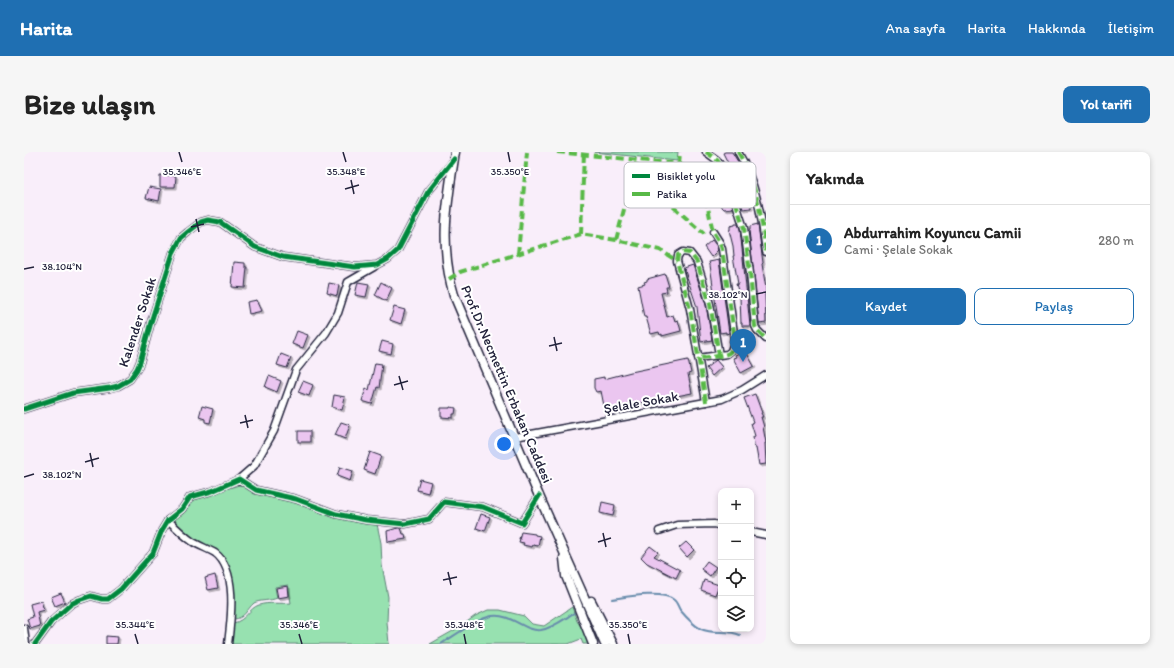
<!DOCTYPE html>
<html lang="tr">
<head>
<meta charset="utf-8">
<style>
  body { margin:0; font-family:Itim,sans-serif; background:#f6f6f6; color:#222 }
  .controls { position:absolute; right:12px; bottom:12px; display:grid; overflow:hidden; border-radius:8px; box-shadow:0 2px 6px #0003 }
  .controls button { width:36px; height:36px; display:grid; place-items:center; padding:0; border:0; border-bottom:1px solid #e0e0e0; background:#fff; color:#222; font:20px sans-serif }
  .you { position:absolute; left:480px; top:292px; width:14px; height:14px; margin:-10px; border:3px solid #fff; border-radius:50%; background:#1a73e8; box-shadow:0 0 0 6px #1a73e833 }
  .badge { display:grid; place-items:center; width:26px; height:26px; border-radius:50%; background:#1f6fb2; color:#fff; font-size:13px; font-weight:700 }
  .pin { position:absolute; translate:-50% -33px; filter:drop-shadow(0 1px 2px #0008) }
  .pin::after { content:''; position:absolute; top:21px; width:14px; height:12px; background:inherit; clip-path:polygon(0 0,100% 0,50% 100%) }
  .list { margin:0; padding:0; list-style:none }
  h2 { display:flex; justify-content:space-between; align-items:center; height:52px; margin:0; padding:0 16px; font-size:17px }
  h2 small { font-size:13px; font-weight:400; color:#767676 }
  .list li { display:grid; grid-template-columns:26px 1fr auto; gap:12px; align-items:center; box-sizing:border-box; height:72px; padding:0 16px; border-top:1px solid #e0e0e0 }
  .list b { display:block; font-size:15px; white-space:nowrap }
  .list p { margin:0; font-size:13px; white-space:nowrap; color:#767676 }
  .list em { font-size:13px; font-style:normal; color:#767676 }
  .actions { display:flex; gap:8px; padding:12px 16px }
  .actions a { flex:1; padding:9px 0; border:1px solid #1f6fb2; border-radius:8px; text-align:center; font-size:14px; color:#1f6fb2 }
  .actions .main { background:#1f6fb2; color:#fff }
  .icon { flex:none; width:22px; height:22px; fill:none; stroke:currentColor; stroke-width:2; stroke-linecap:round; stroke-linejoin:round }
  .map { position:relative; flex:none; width:742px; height:492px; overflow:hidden; border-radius:8px }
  header { display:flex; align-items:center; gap:24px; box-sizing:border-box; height:56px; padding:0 20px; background:#1f6fb2; color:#fff }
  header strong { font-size:19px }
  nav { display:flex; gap:22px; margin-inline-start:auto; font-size:14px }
  .intro { display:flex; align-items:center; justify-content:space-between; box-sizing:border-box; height:96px; padding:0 24px }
  h1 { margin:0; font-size:28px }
  .button { padding:10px 18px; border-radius:8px; background:#1f6fb2; color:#fff; font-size:14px; font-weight:700 }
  main { display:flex; gap:24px; padding:0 24px }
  aside { flex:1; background:#fff; border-radius:8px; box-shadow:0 2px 6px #0003 }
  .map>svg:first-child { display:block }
</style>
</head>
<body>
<header>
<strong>Harita</strong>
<nav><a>Ana sayfa</a><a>Harita</a><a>Hakkında</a><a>İletişim</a></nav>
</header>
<div class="intro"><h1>Bize ulaşın</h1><a class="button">Yol tarifi</a></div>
<main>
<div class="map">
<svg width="742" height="492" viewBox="0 0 742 492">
  <defs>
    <filter id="shadow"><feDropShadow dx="2" dy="2" stdDeviation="0" flood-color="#0004"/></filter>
  </defs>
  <rect width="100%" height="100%" fill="#f9eefa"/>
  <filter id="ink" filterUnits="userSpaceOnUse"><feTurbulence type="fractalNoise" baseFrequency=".025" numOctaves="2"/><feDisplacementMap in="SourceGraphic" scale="8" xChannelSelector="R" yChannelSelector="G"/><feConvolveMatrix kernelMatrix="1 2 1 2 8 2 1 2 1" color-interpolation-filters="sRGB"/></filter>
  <g filter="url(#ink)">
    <!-- green -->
    <g fill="#97e1b0" stroke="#5c8276">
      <path d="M 570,0 L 654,0 L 653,9 Z"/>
      <path d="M 215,333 L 219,334 L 233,342 L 264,347 L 315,365 L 353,372 L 357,391 L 358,413 L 364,445 L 363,470 L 365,492 L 206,492 L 209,471 C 222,469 225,456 235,453 C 245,450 257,452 267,451 L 264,433 L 251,435 L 253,446 C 247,449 235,448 230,451 C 223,457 220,467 210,467 C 210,448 212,426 202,409 C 192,392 153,387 151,366 L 159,362 L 172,346 Z"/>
      <path d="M 548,455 L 553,469 L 564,485 L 568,492 L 559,492 L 557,487 L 544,492 L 406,492 L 436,475 L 451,464 L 464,458 L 476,458 L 500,464 L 508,472 L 520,474 Z"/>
    </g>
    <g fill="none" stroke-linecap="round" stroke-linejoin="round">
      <!-- stream -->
      <g stroke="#688cac" stroke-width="2">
        <path d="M 588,447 C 602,445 639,438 650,448 C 653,450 654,455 656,458 C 662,465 669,473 677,477 C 689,483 704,477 716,483"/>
        <path d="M 417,492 C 430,484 454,466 468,464 C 487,461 501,480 517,478 C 529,476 540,467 550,461"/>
      </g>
    </g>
    <!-- building -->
    <g fill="#ebc6f0" stroke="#22223b" filter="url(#shadow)">
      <path d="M 701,0 L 708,0 L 716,13 L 715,14 L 721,24 L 727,56 L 719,57 L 712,31 L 705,17 L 706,17 L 705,13 L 699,1 Z"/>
      <path d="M 688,10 L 701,31 L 709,56 L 700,57 L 698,55 L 691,33 L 688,32 L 682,19 L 681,15 Z"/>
      <path d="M 136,23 L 152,24 L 151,35 L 136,35 Z"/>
      <path d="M 125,35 L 137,37 L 135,49 L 122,46 Z"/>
      <path d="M 711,72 L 714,72 L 716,77 L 726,174 L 718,174 L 718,171 L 717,171 L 716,145 L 712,132 L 714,132 L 709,104 L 710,104 L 709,94 L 705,78 L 706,78 L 706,74 L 711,73 Z"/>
      <path d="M 734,72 L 739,111 L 738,112 L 742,137 L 742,142 L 741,142 L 742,171 L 735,172 L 725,78 L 726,78 L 726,74 Z"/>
      <path d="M 688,88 L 692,93 L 694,98 L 687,105 L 680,95 Z"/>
      <path d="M 695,108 L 705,181 L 702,182 L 702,180 L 696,181 L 686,113 L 685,110 Z"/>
      <path d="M 210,110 L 221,111 L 221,115 L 223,115 L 221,136 L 208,135 Z"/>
      <path d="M 669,113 L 682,153 L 688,188 L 677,190 L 673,155 L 660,116 Z"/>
      <path d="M 641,122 L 645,135 L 642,135 L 643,140 L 637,141 L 643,165 L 649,163 L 651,169 L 654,168 L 657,179 L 638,184 L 638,182 L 636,183 L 635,180 L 627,182 L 622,165 L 620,165 L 614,134 L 621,132 L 620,130 L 623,129 L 623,127 Z"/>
      <path d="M 334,130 L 345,132 L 342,145 L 331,143 Z"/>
      <path d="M 357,130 L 368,136 L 362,149 L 351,143 Z"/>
      <path d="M 305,131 L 315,133 L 313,144 L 303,141 Z"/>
      <path d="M 233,148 L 238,159 L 225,162 L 223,150 Z"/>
      <path d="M 370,155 L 381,158 L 377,172 L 366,168 Z"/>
      <path d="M 273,179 L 284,183 L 279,196 L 268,192 Z"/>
      <path d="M 358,189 L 369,192 L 367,202 L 355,199 Z"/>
      <path d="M 718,200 L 719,201 L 722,200 L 730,214 L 717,221 L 709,206 L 712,205 L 711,203 Z"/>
      <path d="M 257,202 L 267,206 L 263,216 L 253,213 Z"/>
      <path d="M 664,208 L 667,221 L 664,222 L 668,241 L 606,253 L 581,259 L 577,239 L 572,240 L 570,236 L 570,227 L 580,225 L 580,227 L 607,220 Z"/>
      <path d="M 692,208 L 698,215 L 688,224 L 682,216 Z"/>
      <path d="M 351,211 L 358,212 L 355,236 L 353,235 L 348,252 L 338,249 L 342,236 L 345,238 Z"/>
      <path d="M 245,224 L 257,229 L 253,240 L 241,235 Z"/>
      <path d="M 279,229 L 289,233 L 285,244 L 274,240 Z"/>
      <path d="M 731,242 L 738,261 L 737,261 L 739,265 L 737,265 L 740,275 L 739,275 L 742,291 L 741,291 L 742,312 L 735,313 L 732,296 L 731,296 L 730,292 L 729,285 L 731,284 L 727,271 L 729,270 L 720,246 Z"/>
      <path d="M 310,243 L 321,245 L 318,258 L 308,255 Z"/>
      <path d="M 178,254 L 189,257 L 186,271 L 181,270 L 181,267 L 175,265 Z"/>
      <path d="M 426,255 L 432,256 L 431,262 L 429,262 L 429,266 L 417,265 L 417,256 L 426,256 Z"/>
      <path d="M 317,270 L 326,273 L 321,287 L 311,283 Z"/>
      <rect x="274" y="279" width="12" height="11"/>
      <path d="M 346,300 L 357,304 L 351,322 L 340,318 Z"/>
      <path d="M 316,315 L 329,319 L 326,329 L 313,324 Z"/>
      <path d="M 396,327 L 407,330 L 404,341 L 393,338 Z"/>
      <path d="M 578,350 L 591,353 L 589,364 L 576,361 Z"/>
      <path d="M 457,362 L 466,365 L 461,379 L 452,376 Z"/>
      <path d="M 374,376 L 377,376 L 379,382 L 381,382 L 382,387 L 364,390 L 363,379 Z"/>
      <path d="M 497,380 L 511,382 L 511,383 L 516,384 L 514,394 L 509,393 L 508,395 L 499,393 L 500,391 L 495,390 L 496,387 L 495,387 Z"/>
      <path d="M 662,390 L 670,398 L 663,405 L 655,396 Z"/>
      <path d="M 626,394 L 634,400 L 630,404 L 656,418 L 652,426 L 623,411 L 617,405 Z"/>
      <path d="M 683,409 L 692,415 L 686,424 L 677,417 Z"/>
      <path d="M 191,423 L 194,436 L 184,438 L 181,426 Z"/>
      <path d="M 680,428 L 695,433 L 691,443 L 677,438 Z"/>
      <path d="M 264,434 L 265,444 L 254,446 L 252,436 Z"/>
      <path d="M 37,441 L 41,450 L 31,454 L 27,445 Z"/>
      <path d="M 17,449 L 20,458 L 13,460 L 16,474 L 6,477 L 3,467 L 9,465 L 6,452 Z"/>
      <path d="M 82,484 L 94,485 L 93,492 L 82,492 Z"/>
    </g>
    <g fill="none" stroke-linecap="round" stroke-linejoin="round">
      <defs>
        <g id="minor">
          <path d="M 682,0 L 693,8 L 700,18 L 705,28 L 716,64 L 720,76 L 726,121 L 731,174 L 733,178 L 742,187"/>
          <path d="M 714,0 C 732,29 738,66 742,100"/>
          <path d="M 674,206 L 703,202 L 707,199 L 709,193 L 710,181 L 698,97 L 696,91 L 689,80"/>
          <path d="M 682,250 L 666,157 L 653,109 L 654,103 L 659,100 L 666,101 L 673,110 L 686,152 L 695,203"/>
          <path d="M 0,257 L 49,241 L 86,236 L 94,234 L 106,227 L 113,217 L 116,210 L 127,170 L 149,101 L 157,86 L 164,80 L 177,70 L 184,68 L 196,70 L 231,95 L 259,105 L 331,115 L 353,113 L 364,107 L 374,98 L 404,40 L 429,9"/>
          <path d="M 491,285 L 698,247 L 718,238 L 742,223"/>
          <path d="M 215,327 L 230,314 L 250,279 L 272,218 L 302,181 L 314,161 L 324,130 L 350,115"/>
          <path d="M 144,368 C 152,376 160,384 169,390 C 176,394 184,397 191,401 C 214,418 207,468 204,492"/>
          <path d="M 635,379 L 653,373 L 690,372 L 697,374"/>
          <path d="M 727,380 L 742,383"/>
          <path d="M 0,476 L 2,492"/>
          <path d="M 11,492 L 27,470 L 47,452 L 55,448 L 67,444 L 78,447 L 84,447 L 97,437 L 129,401 L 138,378 L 144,368 L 158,357 L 166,345 L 188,339 L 215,327 L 232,338 L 272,347 L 312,362 L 342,368 L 381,372 L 405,367 L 420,350 L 459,355 L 498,371 L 515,344"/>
        </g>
        <g id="major">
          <path d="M 431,0 C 423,51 415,93 430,143 L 515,344 L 581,492"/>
          <path d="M 540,406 L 542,424 L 569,492"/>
          <path d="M 567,449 L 589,492"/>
        </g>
      </defs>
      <!-- minor casing -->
      <use href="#minor" stroke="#22223b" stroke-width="9"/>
      <!-- major casing -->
      <use href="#major" stroke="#22223b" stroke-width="11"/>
      <!-- minor -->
      <use href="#minor" stroke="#fff" stroke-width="6"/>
      <!-- major -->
      <use href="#major" stroke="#fff" stroke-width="8"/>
      <!-- quiet -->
      <g stroke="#58b947" stroke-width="4" stroke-dasharray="8 4" stroke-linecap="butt">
        <path d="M 533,0 L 655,12 L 666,17 L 678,36 L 684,56 L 689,80 L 696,91 L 698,97 L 710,181 C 709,187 710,195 706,200 C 702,205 681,205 674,206"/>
        <path d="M 682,0 L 693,8 L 700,18 L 705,28 L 716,64 L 720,76 L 726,121 L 731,174 L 733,178 L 742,187"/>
        <path d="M 714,0 C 732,29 738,66 742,100"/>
        <path d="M 655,12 L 656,0"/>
        <path d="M 603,47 L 644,50 L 680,82"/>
        <path d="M 557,82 L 560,0"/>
        <path d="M 592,88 L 613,8"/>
        <path d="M 494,102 L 503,0"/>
        <path d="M 425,127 L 436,120 L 557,82 L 592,88 L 636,98 L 653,109"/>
        <path d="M 682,250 L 666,157 L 653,109 L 654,103 L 659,100 L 666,101 L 673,110 L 686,152 L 695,203"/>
      </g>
      <defs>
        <g id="cycleway">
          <path d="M 0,257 L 49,241 L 86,236 L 94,234 L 106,227 L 113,217 L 116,210 L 127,170 L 149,101 L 157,86 L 164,80 L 177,70 L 184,68 L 196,70 L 231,95 L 259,105 L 331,115 L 353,113 L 364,107 L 374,98 L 404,40 L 430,7"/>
          <path d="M 11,492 L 27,470 L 47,452 L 55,448 L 67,444 L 78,447 L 84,447 L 97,437 L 129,401 L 138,378 L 144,368 L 158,357 L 166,345 L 188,339 L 215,327 L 232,338 L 272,347 L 312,362 L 342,368 L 381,372 L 405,367 L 420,350 L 459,355 L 498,371 L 515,344"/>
        </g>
      </defs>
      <!-- cycleway casing -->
      <use href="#cycleway" stroke="#fff" stroke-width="8"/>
      <!-- cycleway -->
      <use href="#cycleway" stroke="#00873e" stroke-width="5"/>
    </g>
  </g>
  <!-- ticks -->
  <path fill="none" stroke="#22223b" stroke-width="1.5" d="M 155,0 L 158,10M 319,0 L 322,10M 484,0 L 486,10M 327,28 L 330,42M 321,37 L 335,33M 172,67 L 175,80M 167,75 L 180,72M 0,117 L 10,115M 732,142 L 742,140M 530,185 L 533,199M 525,194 L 538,191M 375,224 L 379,238M 370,233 L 384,229M 221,263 L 224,276M 216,271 L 229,268M 66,301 L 69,315M 61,310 L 75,306M 0,325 L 10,322M 579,381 L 582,395M 574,390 L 587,386M 424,420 L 427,433M 419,428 L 433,425M 111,482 L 114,492M 275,482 L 278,492M 440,482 L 442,492M 604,482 L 606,492"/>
  <g text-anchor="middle" stroke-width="4" stroke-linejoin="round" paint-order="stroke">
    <!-- street labels -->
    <g font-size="14" fill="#22223b" stroke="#fff">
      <text transform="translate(113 170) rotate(-72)" y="5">Kalender Sokak</text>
      <text transform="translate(483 232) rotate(67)" y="5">Prof.Dr.Necmettin Erbakan Caddesi</text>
      <text transform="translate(617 250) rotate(-10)" y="5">Şelale Sokak</text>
    </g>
  </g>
  <!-- legend -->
  <rect x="600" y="10" width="132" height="46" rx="6" fill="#fff" stroke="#bdbdc4" stroke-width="1"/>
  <rect x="608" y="22" width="18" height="4" fill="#00873e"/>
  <rect x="608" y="40" width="18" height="4" fill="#58b947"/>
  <g font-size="11" fill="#22223b">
    <text x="633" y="28">Bisiklet yolu</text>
    <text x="633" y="46">Patika</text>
  </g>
  <g font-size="10" text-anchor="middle" fill="#22223b" stroke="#fff" stroke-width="4" stroke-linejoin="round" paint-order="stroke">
    <text x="158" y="23">35.346°E</text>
    <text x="322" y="23">35.348°E</text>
    <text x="486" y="23">35.350°E</text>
    <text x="38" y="118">38.104°N</text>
    <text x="704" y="146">38.102°N</text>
    <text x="38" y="326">38.102°N</text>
    <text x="111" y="476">35.344°E</text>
    <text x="275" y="476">35.346°E</text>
    <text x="440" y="476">35.348°E</text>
    <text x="604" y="476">35.350°E</text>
  </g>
</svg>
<div class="controls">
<button>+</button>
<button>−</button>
<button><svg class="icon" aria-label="locate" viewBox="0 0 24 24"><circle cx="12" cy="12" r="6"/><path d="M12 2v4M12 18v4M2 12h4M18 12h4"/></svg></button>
<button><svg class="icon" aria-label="layers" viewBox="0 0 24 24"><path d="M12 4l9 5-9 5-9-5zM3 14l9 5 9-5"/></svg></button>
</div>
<div class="you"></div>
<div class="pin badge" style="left:719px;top:210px">1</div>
</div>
<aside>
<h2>Yakında<small></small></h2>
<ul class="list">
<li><span class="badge">1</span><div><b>Abdurrahim Koyuncu Camii</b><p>Cami · Şelale Sokak</p></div><em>280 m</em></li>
</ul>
<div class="actions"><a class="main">Kaydet</a><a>Paylaş</a></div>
</aside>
</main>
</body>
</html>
